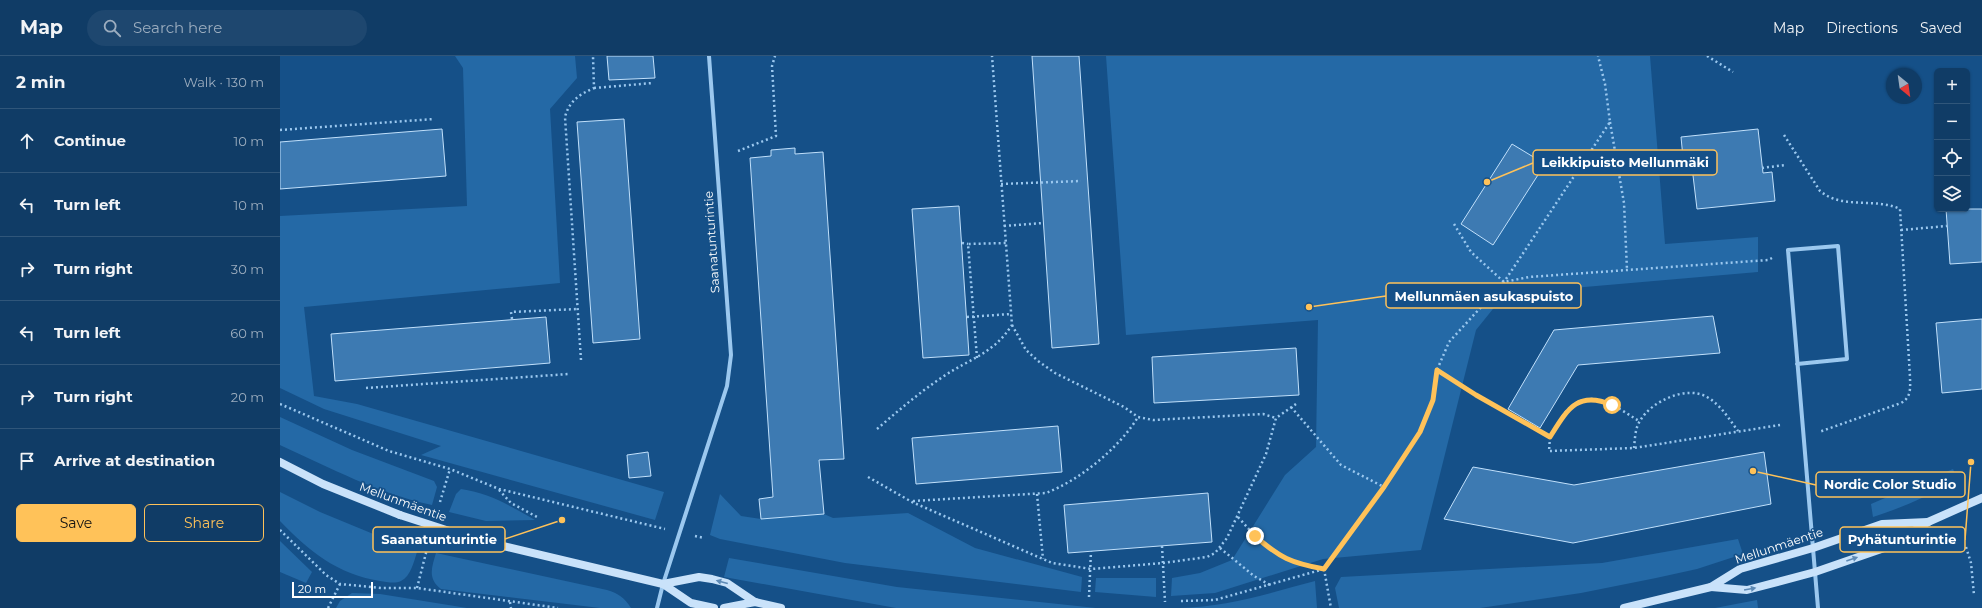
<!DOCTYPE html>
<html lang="en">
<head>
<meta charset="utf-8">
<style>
  body { margin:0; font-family:Montserrat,sans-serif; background:#1e476f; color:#f1f3f6 }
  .controls { position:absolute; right:12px; top:12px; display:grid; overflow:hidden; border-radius:6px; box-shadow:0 1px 3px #0004 }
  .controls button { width:36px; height:36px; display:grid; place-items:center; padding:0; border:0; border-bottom:1px solid #30567a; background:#103c66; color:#f1f3f6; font:20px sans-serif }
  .compass { position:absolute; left:1606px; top:12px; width:36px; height:36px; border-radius:50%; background:#103c66; box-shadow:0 1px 3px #0004; rotate:151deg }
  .scale { position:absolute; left:12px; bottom:10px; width:81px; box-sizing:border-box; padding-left:4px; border:2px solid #fff; border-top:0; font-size:11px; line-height:14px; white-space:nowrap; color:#fff; -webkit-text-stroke:3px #155088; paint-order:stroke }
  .stop { position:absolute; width:12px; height:12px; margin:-9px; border:3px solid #ffc259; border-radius:50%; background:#fff }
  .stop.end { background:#ffc259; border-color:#fff; box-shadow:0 1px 4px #0008 }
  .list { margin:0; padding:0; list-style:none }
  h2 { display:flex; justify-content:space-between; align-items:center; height:52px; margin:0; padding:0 16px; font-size:17px }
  h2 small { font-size:13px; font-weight:400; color:#9cadbf }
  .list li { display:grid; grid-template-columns:26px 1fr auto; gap:12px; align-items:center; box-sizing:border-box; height:64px; padding:0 16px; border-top:1px solid #30567a }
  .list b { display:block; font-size:15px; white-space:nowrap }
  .list em { font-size:13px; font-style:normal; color:#9cadbf }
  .actions { display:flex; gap:8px; padding:12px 16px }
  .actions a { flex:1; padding:9px 0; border:1px solid #ffc259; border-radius:6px; text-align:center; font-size:14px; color:#ffc259 }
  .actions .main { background:#ffc259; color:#111 }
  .icon { flex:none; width:22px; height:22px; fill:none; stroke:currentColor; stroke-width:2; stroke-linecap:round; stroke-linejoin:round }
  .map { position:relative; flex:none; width:1702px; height:552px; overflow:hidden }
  header { display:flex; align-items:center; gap:24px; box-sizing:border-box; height:56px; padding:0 20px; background:#103c66; border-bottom:1px solid #30567a }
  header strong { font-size:19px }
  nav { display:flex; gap:22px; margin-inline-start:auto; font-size:14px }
  .search { width:280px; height:36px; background:#1e476f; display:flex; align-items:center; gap:10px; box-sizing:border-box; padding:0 14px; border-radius:22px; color:#9cadbf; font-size:15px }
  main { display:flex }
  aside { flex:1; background:#103c66 }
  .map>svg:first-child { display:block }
</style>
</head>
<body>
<header>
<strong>Map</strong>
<div class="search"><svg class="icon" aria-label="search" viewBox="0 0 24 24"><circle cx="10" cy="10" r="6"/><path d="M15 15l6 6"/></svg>Search here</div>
<nav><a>Map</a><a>Directions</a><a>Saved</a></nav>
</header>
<main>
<aside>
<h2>2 min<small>Walk · 130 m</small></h2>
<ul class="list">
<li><svg class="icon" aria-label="ahead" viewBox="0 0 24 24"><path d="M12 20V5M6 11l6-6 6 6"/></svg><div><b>Continue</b></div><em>10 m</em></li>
<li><svg class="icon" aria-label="left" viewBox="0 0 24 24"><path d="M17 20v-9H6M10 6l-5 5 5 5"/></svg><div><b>Turn left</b></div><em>10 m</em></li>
<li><svg class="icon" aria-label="right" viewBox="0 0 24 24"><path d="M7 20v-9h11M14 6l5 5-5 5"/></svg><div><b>Turn right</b></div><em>30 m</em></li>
<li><svg class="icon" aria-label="left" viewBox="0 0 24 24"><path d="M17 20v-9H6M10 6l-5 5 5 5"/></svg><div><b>Turn left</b></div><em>60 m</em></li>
<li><svg class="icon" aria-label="right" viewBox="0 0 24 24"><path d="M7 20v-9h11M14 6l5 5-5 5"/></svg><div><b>Turn right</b></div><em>20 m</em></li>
<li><svg class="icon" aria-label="arrive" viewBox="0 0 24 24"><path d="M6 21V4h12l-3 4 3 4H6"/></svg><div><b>Arrive at destination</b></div></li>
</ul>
<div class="actions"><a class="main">Save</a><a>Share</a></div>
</aside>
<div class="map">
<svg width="1702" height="552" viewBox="0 0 1702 552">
  <rect width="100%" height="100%" fill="#155088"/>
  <!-- green -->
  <g fill="#2469a6">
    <path d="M 175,0 L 295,0 L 297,22 L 270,53 L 280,227 L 24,251 L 34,340 L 77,348 L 384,436 L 375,464 L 141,399 L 161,390 L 44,353 L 0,332 L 0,160 L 187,150 L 183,12 Z"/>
    <path d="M 826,0 L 1370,0 L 1385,188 L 1478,181 L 1478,216 L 1225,238 L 1196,274 L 1141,494 L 1043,503 L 935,537 L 891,540 L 892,522 L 920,517 L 952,504 L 1005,419 L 1036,391 L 1038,264 L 846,279 Z"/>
    <path d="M 0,361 L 72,394 L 154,425 L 157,431 L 152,449 C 99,438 51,412 2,390 L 0,389 Z"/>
    <path d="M 1673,413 L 1677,422 C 1648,441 1626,450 1593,461 L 1591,448 Z"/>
    <path d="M 181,433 C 210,437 230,450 255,464 L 206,465 L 169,456 L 176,438 Z"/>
    <path d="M 0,436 L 40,456 L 137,496 C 134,505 131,520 121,525 C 115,528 107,526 100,525 C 57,518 30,496 0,465 Z"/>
    <path d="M 440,438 L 461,460 L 481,463 L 544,458 L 553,462 L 628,457 L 695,492 L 802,521 L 801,536 L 565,507 L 440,483 L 430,479 Z"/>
    <path d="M 1458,483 L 1463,498 L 1417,513 L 1376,522 L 1301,537 L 1200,552 L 1059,552 L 1055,532 L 1061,521 L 1322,507 Z"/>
    <path d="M 0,485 L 32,516 L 26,527 L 0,516 Z"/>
    <path d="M 156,497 L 327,534 C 338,537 345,542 351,552 L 320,552 L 161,533 C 147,522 152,511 156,497 Z"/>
    <path d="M 449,502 L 617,531 L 816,552 L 846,552 L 616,552 L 444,521 Z"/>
    <path d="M 816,522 L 876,522 L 876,541 L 815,536 Z"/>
    <path d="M 1035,525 L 1037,552 L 899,552 C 946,551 990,537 1035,525 Z"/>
    <path d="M 72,537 L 100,538 L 187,552 L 56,552 L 60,545 Z"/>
    <path d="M 1477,544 L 1478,552 L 1435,552 Z"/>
  </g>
  <!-- building -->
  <g fill="#3d7ab2" stroke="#c1e0fb">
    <path d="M 327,0 L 373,0 L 375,22 L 329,24 Z"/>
    <path d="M 752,0 L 799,0 L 819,288 L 772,292 Z"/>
    <path d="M 344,63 L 360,283 L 313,287 L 297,66 Z"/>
    <path d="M 162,73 L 166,120 L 0,133 L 0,86 Z"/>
    <path d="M 1478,73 L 1483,117 L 1492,116 L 1495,145 L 1417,153 L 1412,111 L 1404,112 L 1401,81 Z"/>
    <path d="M 1232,88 L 1265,108 L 1213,189 L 1181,168 Z"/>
    <path d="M 515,92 L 515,98 L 543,96 L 564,403 L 539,404 L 544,458 L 481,463 L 479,443 L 493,441 L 470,102 L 491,100 L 491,94 Z"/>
    <path d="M 679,150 L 689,299 L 643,302 L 632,153 Z"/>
    <path d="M 1666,153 L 1702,153 L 1702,206 L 1670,208 Z"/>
    <path d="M 1433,260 L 1440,297 L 1298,309 L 1260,372 L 1228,353 L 1274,274 Z"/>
    <path d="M 266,261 L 270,307 L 55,325 L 51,278 Z"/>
    <path d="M 1702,263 L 1702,333 L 1662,337 L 1656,267 Z"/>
    <path d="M 1016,292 L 1019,339 L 874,347 L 872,301 Z"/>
    <path d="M 778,370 L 782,416 L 636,428 L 632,382 Z"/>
    <path d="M 368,396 L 371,420 L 349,422 L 347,399 Z"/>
    <path d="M 1484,396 L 1491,448 L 1293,487 L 1164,463 L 1193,411 L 1294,429 Z"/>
    <path d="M 928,437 L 932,486 L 788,497 L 784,449 Z"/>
  </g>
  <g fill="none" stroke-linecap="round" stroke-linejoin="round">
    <!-- path -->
    <g stroke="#9bc8ef" stroke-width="2.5" stroke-dasharray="2 3" stroke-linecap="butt">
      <path d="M 1427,0 L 1453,16"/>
      <path d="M 314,32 L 373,27"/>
      <path d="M 1330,66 L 1344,147 L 1347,214"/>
      <path d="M 0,74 L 154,63"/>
      <path d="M 1504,79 L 1540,135 C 1563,154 1594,141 1620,153 L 1630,321 C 1630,331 1632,341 1621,347 L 1539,376"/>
      <path d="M 458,95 L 496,80 L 492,10 L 495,0"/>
      <path d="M 1482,112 L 1505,109"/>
      <path d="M 721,128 L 801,125"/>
      <path d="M 1174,168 L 1191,196 L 1224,226 L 1249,221 L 1488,204 L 1492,202"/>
      <path d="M 724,170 L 763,167"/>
      <path d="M 1621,174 L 1667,170"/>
      <path d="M 682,187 L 688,188"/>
      <path d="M 687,261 L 731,258"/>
      <path d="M 232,263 L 231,256 L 298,253"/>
      <path d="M 732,269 L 746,294 L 758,305 L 775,317 L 844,351 L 858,361 L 873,364 L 983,358 L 996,362"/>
      <path d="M 697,302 L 688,188 L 726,187"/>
      <path d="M 301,304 L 285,61 C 289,45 300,38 314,32 L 313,0"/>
      <path d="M 1157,314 L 1196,339 L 1270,381 C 1275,373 1279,365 1285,357 C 1308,328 1336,351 1359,365"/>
      <path d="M 86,332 L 289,318"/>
      <path d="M 0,348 L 109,395 L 170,413 L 219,433 L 385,473"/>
      <path d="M 1011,351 L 1061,409 L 1104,431"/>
      <path d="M 597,373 C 619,354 640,336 664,320 C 691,302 713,298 732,269 L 712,0"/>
      <path d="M 1270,381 L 1269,395 L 1354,392 L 1500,369"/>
      <path d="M 1354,392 C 1355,383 1355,372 1360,365 C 1371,345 1407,329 1427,341 C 1441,349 1449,363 1458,375"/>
      <path d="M 588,421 L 632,446 L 772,507 L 811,513 L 883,507 L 927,501 L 935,497 L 947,482 L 986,398 L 996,362 L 1016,348"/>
      <path d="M 219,434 L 231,447 L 259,462"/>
      <path d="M 757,438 L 763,503"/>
      <path d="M 633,445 L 766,437 C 800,424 839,392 858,361"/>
      <path d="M 160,446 L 170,413"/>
      <path d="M 958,461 C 987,494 1000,505 1044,513"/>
      <path d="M 0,474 L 46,519 L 60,528 L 101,532 L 137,532 L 278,552"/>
      <path d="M 415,480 L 424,482"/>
      <path d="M 882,490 L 885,546"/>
      <path d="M 1686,491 L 1691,507 L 1694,539"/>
      <path d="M 940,492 L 974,520 L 990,529"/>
      <path d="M 1044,513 L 1051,552"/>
      <path d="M 137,532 L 147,493"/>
      <path d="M 809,541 L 811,495"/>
      <path d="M 901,545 L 935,544 L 1044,513 L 1104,431 L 1140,376 L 1153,344 L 1157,314 L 1169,286 L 1224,226 L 1330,66 L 1325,28 L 1318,0"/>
      <path d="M 230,546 L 231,552"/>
      <path d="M 48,552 L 60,528"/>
    </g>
    <!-- minor -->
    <g stroke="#9bc8ef" stroke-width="4">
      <path d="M 1517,308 L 1567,303 L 1558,190 L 1508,194 L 1538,552"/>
      <path d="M 377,552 L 383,528 L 447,330 L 451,299 L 429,0"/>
    </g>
    <!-- secondary -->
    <g stroke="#c9e2fa" stroke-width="8">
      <path d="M 0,406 L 43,428 L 120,459"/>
      <path d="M 194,483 L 383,528 L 411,547 L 434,552"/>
      <path d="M 383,528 L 419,521 L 432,523 L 447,527 L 475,546 L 501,552"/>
      <path d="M 1431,531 L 1467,534 L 1535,516 L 1610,490 L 1648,466 L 1702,442"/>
      <path d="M 444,552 L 475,546"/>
      <path d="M 1344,552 L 1431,531 L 1460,513 L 1533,492 L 1602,468 L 1648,466"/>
    </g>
    <!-- secondary-bridge -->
    <path stroke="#c9e2fa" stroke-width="8" d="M 120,459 L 194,483"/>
  </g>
  <!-- one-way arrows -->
  <defs><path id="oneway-solid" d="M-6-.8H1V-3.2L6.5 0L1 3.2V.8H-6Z"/></defs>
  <g fill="#5d8ab6">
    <use href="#oneway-solid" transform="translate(1572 503) rotate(-19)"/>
    <use href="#oneway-solid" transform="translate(442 526) rotate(-165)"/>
    <use href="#oneway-solid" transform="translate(1470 533) rotate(-10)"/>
  </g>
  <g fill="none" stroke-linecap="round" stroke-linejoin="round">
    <!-- route -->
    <path stroke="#ffc259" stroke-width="5" d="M 975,480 C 1000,502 1011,507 1044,513 L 1104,431 L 1140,376 L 1153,344 L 1157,314 L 1196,339 L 1270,381 C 1287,354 1297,334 1332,349"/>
  </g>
  <g text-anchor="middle" stroke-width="3.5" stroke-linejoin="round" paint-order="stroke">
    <!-- street labels -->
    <g font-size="12" fill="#fff" stroke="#155088">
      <text transform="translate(432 186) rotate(-94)" y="4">Saanatunturintie</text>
      <text transform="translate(123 446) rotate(20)" y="4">Mellunmäentie</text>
      <text transform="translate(1499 490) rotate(-18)" y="4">Mellunmäentie</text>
    </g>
  </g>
  <!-- callouts -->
  <path fill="none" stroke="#ffc259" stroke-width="1.5" d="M1207 126L1253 107M1029 251L1106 240M1473 415L1536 429M282 464L225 483M1691 406L1685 484"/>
  <g fill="#ffc259" stroke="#155088" stroke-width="1.5">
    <circle cx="1207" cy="126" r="4"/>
    <circle cx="1029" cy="251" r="4"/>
    <circle cx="1473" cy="415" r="4"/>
    <circle cx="282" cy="464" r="4"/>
    <circle cx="1691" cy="406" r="4"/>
  </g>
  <g fill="#155088" stroke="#ffc259" stroke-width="1.5">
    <rect x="1253" y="94" width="184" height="25" rx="4"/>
    <rect x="1106" y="227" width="195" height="25" rx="4"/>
    <rect x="1536" y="416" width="149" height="25" rx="4"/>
    <rect x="93" y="471" width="132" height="25" rx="4"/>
    <rect x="1560" y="471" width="125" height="25" rx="4"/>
  </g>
  <g font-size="13" text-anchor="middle" font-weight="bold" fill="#fff">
    <text x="1345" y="111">Leikkipuisto Mellunmäki</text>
    <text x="1204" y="245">Mellunmäen asukaspuisto</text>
    <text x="1610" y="433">Nordic Color Studio</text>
    <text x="159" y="488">Saanatunturintie</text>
    <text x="1622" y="488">Pyhätunturintie</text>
  </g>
</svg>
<div class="controls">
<button>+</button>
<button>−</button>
<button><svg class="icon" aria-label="locate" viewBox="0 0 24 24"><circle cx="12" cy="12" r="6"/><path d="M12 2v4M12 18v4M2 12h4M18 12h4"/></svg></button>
<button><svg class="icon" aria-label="layers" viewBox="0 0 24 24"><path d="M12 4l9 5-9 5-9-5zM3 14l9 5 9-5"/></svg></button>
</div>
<svg class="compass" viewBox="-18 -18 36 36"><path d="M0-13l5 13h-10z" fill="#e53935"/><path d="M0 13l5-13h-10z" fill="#9cadbf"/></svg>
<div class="scale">20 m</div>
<div class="stop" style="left:1332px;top:349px"></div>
<div class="stop end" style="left:975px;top:480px"></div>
</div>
</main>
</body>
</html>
